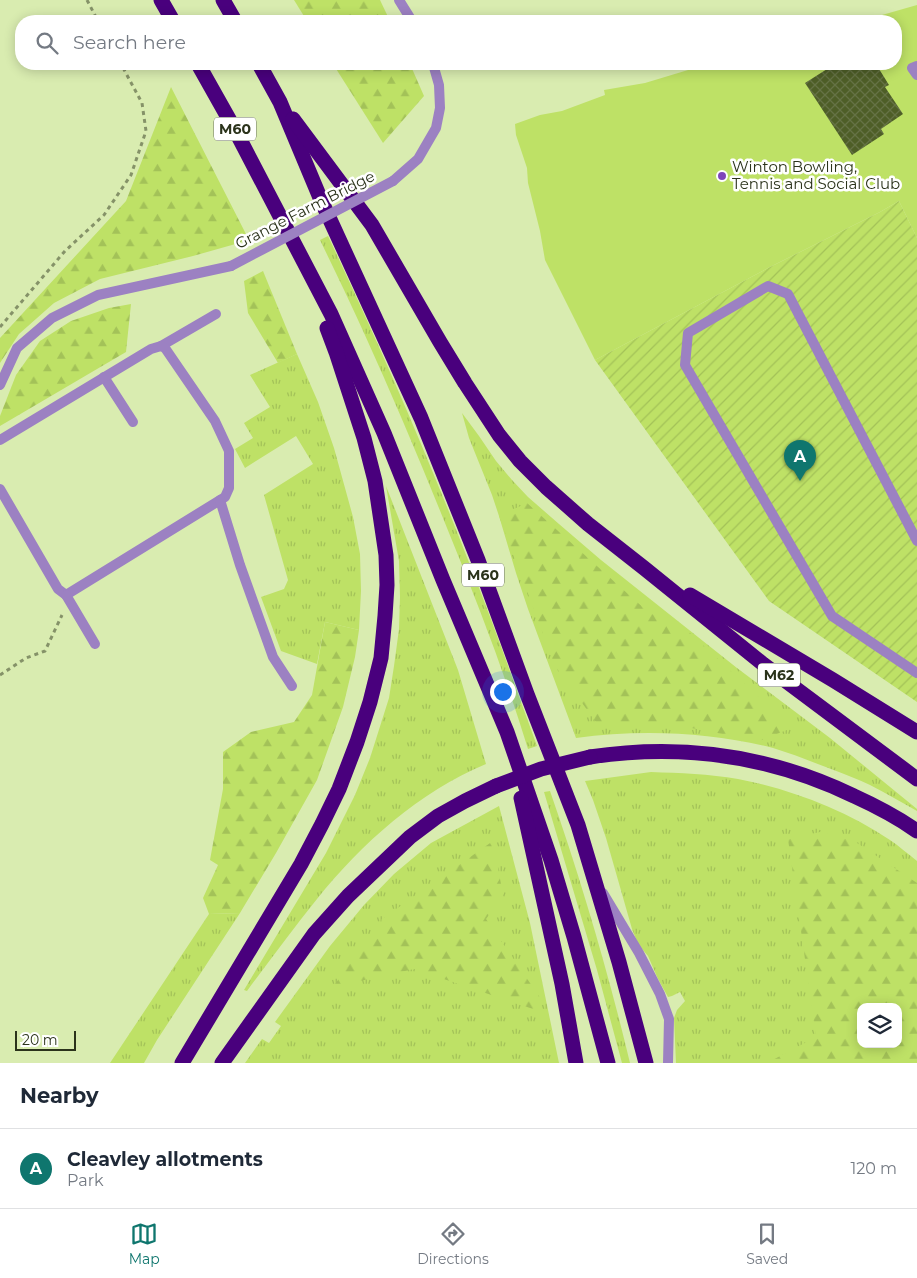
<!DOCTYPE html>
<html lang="en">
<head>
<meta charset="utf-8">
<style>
  body { margin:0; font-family:Montserrat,sans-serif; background:#f6f6f7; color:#1f2937 }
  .controls { position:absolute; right:15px; bottom:15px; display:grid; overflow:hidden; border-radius:10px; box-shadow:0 2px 12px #0003 }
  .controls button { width:45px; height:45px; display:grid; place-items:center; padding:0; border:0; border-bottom:1px solid #e0e1e3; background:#fff; color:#1f2937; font:25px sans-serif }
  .scale { position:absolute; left:15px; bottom:12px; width:61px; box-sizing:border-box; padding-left:5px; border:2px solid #2b331b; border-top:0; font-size:14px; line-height:18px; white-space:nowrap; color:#2b331b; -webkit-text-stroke:4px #fff; paint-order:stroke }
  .you { position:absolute; left:502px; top:691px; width:18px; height:18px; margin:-12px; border:4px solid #fff; border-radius:50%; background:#1a73e8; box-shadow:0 0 0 8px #1a73e833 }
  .badge { display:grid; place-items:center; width:32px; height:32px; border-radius:50%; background:#0f766e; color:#fff; font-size:16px; font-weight:700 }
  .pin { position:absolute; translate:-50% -41px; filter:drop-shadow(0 1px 2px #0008) }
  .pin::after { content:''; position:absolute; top:26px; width:18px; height:15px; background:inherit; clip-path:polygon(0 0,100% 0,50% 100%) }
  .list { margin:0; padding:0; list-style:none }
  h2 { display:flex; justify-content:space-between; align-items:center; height:65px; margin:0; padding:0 20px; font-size:21px }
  h2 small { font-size:16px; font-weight:400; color:#747a83 }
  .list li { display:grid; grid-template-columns:32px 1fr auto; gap:15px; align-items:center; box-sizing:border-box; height:80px; padding:0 20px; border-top:1px solid #e0e1e3 }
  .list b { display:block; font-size:19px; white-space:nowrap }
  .list p { margin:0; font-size:16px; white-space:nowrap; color:#747a83 }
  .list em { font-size:16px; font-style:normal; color:#747a83 }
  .icon { flex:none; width:28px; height:28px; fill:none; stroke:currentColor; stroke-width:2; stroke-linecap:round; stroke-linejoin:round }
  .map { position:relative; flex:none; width:917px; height:1063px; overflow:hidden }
  .search { position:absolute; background:#fff; box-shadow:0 2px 12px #0003; left:15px; right:15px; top:15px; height:55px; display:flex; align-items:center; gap:12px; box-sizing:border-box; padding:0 18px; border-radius:20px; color:#747a83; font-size:19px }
  .sheet { height:145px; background:#fff }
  nav { display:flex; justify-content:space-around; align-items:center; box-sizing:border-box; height:70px; border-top:1px solid #e0e1e3; background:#fff; font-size:14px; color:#747a83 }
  nav a { display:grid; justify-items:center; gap:2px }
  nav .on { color:#0f766e }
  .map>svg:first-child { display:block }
</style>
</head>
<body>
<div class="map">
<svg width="917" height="1063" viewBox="0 0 917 1063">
  <defs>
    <pattern id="grass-tufts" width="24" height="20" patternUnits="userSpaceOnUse" patternTransform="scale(1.25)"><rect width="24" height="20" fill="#bee166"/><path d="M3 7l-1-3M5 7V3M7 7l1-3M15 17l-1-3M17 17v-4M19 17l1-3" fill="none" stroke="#a3c258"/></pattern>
    <pattern id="forest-firs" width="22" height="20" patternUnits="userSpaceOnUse" patternTransform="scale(1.25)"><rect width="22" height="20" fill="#bee166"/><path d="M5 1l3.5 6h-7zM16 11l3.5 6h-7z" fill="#a3c258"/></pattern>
    <pattern id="garden-furrows" width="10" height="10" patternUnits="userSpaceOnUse" patternTransform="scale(1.25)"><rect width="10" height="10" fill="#bee166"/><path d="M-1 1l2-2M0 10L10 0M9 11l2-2" fill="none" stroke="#a3c258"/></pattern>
    <pattern id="building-cross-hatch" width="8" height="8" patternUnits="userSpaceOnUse" patternTransform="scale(1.25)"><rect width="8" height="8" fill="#4e5e27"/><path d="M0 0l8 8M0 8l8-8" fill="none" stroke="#657245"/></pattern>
  </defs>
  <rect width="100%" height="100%" fill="#d9ecb0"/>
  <!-- grass -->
  <g fill="url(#grass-tufts)" fill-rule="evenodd">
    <path d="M 328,236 C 379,344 427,454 470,565 C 494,625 515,686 537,746 L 528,749 C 505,674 477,601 447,528 C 421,463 393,397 364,333 C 350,302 335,271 320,240 Z"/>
    <path d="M 297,354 L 318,402 L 334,448 L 353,517 L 360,554 L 361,591 L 359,630 L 325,622 L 317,664 L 281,651 L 261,597 L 284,589 L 288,580 L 264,495 L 313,464 L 296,436 L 245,468 L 235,449 L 253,438 L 244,423 L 270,407 L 250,375 Z"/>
    <path d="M 462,413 L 479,436 L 496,461 L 512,480 L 528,497 L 559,524 L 601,560 L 737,668 L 830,738 L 917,809 L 917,811 C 901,802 886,793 870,785 C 858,779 844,774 831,769 C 812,762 793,754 773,748 C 710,732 641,729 576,738 L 528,609 L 516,573 L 499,516 L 492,495 L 469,438 Z"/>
    <path d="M 386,486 L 458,670 L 486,764 C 419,792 362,843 317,899 C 293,929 270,960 247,991 L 244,990 L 326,853 L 355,795 L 370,758 L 389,698 L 394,666 L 399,629 L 400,597 L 399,561 Z"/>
    <path d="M 651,772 C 680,773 709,774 738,779 C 790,789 845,810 890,840 C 899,846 908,854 917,861 L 917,1063 L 676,1063 L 674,1018 L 677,1010 L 685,1001 L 680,992 L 672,996 L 668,997 L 658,979 L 648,956 L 638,944 L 632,929 L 606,838 L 593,800 L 585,781 ZM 861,1007 L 898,1007 L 898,1044 L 861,1044 Z"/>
    <path d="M 550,791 C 581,880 608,971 630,1063 L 622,1063 L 597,970 L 544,792 Z"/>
    <path d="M 499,806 L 530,923 L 559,1063 L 245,1063 L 262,1039 L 269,1043 L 281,1026 L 275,1022 L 330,946 L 364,905 L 394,874 L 431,843 Z"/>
    <path d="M 240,913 L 157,1040 L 144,1063 L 110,1063 L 209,914 Z"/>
  </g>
  <!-- forest -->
  <g fill="url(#forest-firs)" fill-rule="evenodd">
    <path d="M 294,0 L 380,0 L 390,21 L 307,21 Z"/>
    <path d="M 333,64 L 410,64 L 424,96 L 383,143 Z"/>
    <path d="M 171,87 L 248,238 L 239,243 L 193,256 L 100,279 L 54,303 L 19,334 L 0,363 L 0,338 L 126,201 Z"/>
    <path d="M 263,271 L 297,354 L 278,363 L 248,313 L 244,281 Z"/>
    <path d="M 131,304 L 126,352 L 0,426 L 0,416 L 16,375 L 40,341 L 71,321 L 109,308 Z"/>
    <path d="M 527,503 L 648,612 L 690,633 L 792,728 L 759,741 L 676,725 L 596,722 L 555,666 L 499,516 Z"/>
    <path d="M 325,622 L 359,630 L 355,657 L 343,707 L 317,780 L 276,853 L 240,913 L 209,914 L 203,898 L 218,865 L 210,860 L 223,789 L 223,752 L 251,732 L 294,722 L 312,695 Z"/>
    <path d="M 820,832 L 854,841 L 917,883 L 917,1063 L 767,1063 L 816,1037 L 788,839 ZM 861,1007 L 898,1007 L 898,1044 L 861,1044 Z"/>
    <path d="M 493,841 L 503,895 L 486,919 L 541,999 L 533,1009 L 414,969 L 333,987 L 382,919 Z"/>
  </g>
  <!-- park -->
  <path fill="#bee166" d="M 917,5 L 917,238 L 899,201 L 880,212 L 770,267 L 595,360 L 545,260 L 540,231 L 528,183 L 527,168 L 516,135 L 515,124 L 540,115 L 562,111 L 605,95 L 604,90 L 645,83 L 708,64 L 896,64 L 896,21 L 861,21 Z"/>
  <!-- garden -->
  <path fill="url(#garden-furrows)" d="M 899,201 L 917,238 L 917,702 L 769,601 L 595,360 L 770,267 L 880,212 Z"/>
  <!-- building -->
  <path fill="url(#building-cross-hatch)" d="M 835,64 L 876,64 L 889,85 L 885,87 L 903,114 L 881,129 L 884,134 L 852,155 L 805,83 Z"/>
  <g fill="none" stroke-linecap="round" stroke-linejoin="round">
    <!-- path -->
    <g stroke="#859268" stroke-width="3" stroke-dasharray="4 4" stroke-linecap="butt">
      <path d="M 87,0 L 98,21"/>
      <path d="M 0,327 L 65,251 L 104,215 L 131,175 L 146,131 L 142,103 L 121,64"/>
      <path d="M 0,675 L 26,658 L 45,651 L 62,615"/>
    </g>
    <!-- lane -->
    <g stroke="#9c81c2" stroke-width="10">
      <path d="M 399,0 L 412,21"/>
      <path d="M 917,66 L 912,68 L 917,75"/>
      <path d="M 393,181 L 418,159 L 436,128 L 440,108 L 439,85 L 433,64"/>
      <path d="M 161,346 L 216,314"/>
      <path d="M 104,377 L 133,422"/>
      <path d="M 0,385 L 17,348 L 52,318 L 98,295 L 231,266"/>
      <path d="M 0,440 L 151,349 L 161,346 L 165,348 L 215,421 L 229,451 L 229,488 L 225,497 L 66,595 L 58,589 L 0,489"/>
      <path d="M 220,500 L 240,565 L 273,657 L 292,686"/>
      <path d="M 917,541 L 788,294 L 768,286 L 688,333 L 685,365 L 832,616 L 917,673"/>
      <path d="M 66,595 L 95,644"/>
      <path d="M 603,893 L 639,953 L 660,994 L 669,1019 L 668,1063"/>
    </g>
    <!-- highway -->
    <g stroke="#49007d" stroke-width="15">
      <path d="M 161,0 L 173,21"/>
      <path d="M 223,0 L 235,21"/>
      <path d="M 198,64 L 234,128 L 331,314 L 384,433 L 443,580 L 507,732 L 551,860 L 574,937 L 608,1063"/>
      <path d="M 259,64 L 280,102 L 321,200 L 421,418 L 478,560 L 527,694 L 578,825 L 619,962 L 646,1063"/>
      <path d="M 293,119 L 372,225 L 440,342 L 465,383 L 499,435 L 520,461 L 546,487 L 588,524 L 644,568 L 763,664 L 917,779"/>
      <path d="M 690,595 L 833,680 L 917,732"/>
      <path d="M 590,757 C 681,743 771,756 854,796 C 876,806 897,817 917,831"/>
      <path d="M 521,798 L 562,984 L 576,1063"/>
      <path d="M 182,1063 L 301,864 L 322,824 L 339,789 L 357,742 L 370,702 L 381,658 L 385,616 L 387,585 L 386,555 L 375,481 L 364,438 L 336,352 L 327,328"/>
      <path d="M 222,1063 L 314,934 L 348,896 L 410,837 L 438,816 L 465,801 L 496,786"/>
    </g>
    <!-- lane-bridge -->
    <path stroke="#9c81c2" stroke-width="10" d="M 231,266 L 393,181"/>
    <!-- highway-bridge -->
    <path stroke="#49007d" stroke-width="15" d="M 496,786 L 541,769 L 590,757"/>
  </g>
  <!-- markers -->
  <circle fill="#7e45bb" stroke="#fff" stroke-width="2" cx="722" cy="176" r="5"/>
  <g text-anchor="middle" stroke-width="5" stroke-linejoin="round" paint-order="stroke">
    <!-- shield labels -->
    <g fill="#fff" stroke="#6b705f" stroke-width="1">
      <rect x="214" y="117.5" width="42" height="23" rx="4"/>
      <rect x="462" y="563.5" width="42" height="23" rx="4"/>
      <rect x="758" y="663.5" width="42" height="23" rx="4"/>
    </g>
    <g font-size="14" font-weight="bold" fill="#2b331b">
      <text x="235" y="134">M60</text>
      <text x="483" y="580">M60</text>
      <text x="779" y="680">M62</text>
    </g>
    <!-- poi labels -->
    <g font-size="15" fill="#2b331b" stroke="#fff" text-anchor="start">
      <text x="732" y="172">Winton Bowling,<tspan x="732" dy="17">Tennis and Social Club</tspan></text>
    </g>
    <!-- street labels -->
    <g font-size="15" fill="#2b331b" stroke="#fff">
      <text transform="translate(305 210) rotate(-27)" y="5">Grange Farm Bridge</text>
    </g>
  </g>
</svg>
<div class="controls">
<button><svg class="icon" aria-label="layers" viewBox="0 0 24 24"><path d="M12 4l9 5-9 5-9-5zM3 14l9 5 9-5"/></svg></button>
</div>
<div class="scale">20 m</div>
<div class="you"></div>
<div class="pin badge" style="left:800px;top:481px">A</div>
<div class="search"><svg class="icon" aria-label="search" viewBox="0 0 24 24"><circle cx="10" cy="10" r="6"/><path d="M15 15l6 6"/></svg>Search here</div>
</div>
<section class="sheet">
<h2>Nearby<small></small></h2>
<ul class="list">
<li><span class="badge">A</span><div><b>Cleavley allotments</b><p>Park</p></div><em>120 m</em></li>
</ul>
</section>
<nav>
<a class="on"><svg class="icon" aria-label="map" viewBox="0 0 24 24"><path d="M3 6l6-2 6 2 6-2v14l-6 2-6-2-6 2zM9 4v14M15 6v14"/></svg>Map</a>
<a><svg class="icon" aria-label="directions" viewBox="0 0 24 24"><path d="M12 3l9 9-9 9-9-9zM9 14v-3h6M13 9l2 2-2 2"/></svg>Directions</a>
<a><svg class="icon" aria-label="saved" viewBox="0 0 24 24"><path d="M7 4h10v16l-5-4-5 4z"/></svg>Saved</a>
</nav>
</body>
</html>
